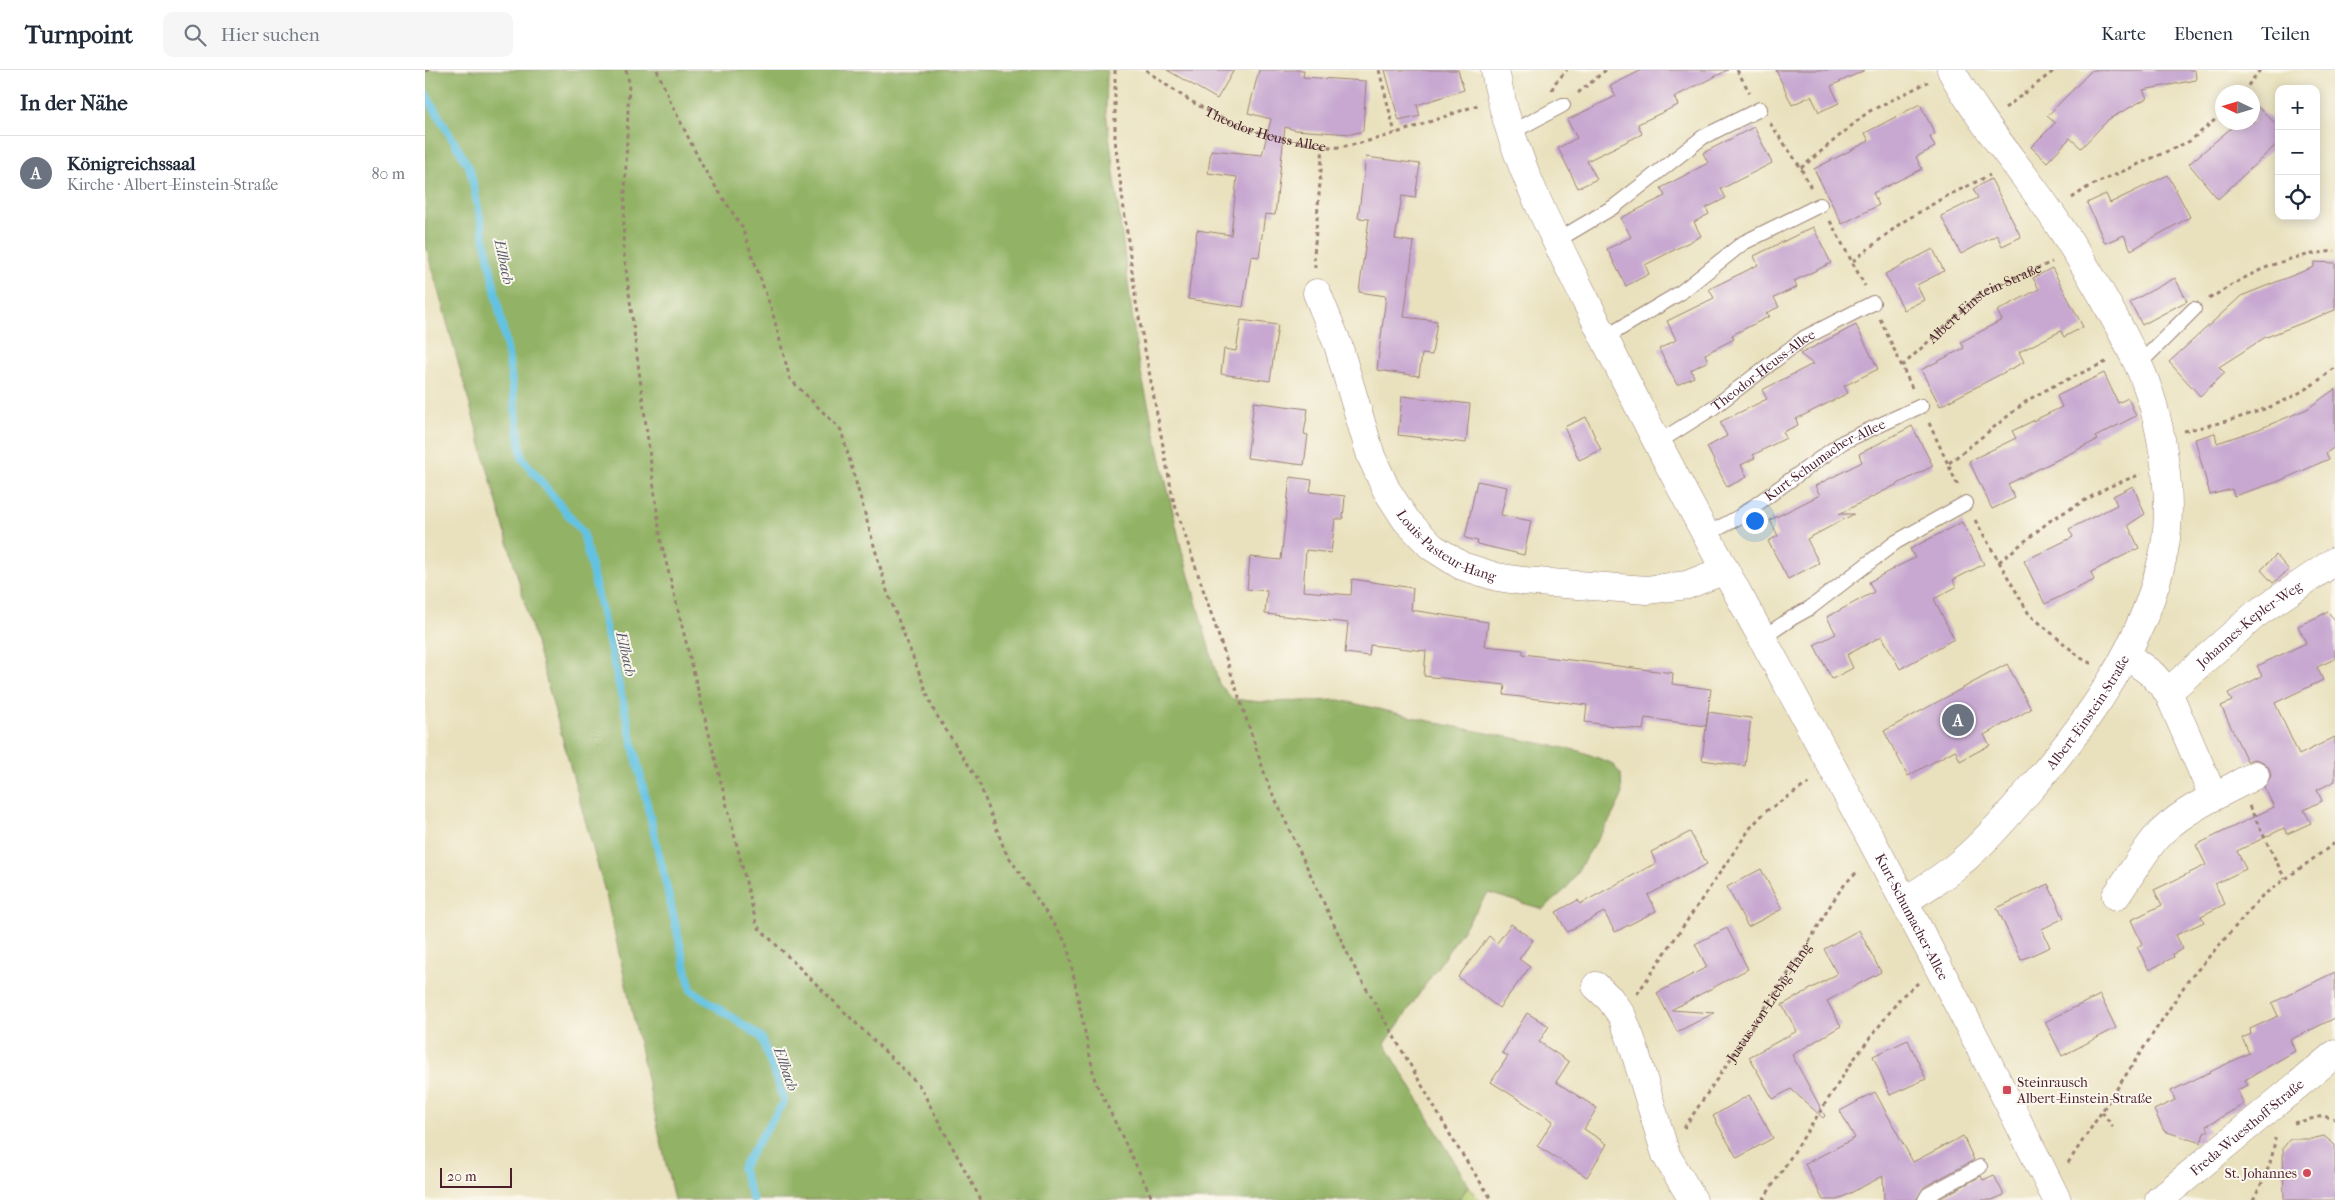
<!DOCTYPE html>
<html lang="de">
<head>
<meta charset="utf-8">
<style>
  body { margin:0; font-family:"IM FELL French Canon",serif; background:#f6f6f7; color:#1f2937 }
  .controls { position:absolute; right:15px; top:15px; display:grid; overflow:hidden; border-radius:10px; box-shadow:0 2px 12px #0003 }
  .controls button { width:45px; height:45px; display:grid; place-items:center; padding:0; border:0; border-bottom:1px solid #e0e1e3; background:#fff; color:#1f2937; font:25px sans-serif }
  .compass { position:absolute; left:1790px; top:15px; width:45px; height:45px; border-radius:50%; background:#fff; box-shadow:0 2px 12px #0003; rotate:274deg }
  .scale { position:absolute; left:15px; bottom:12px; width:72px; box-sizing:border-box; padding-left:5px; border:2px solid #4a1f2b; border-top:0; font-size:14px; line-height:18px; white-space:nowrap; color:#4a1f2b; -webkit-text-stroke:4px #fbf7ec; paint-order:stroke }
  .you { position:absolute; left:1329px; top:450px; width:18px; height:18px; margin:-12px; border:4px solid #fff; border-radius:50%; background:#1a73e8; box-shadow:0 0 0 8px #1a73e833 }
  .badge { display:grid; place-items:center; width:32px; height:32px; border-radius:50%; background:#d93025; color:#fff; font-size:16px; font-weight:700 }
  .pin { position:absolute; translate:-50% -50%; border:2px solid #fff; box-shadow:0 1px 5px #0006 }
  .list { margin:0; padding:0; list-style:none }
  h2 { display:flex; justify-content:space-between; align-items:center; height:65px; margin:0; padding:0 20px; font-size:21px }
  h2 small { font-size:16px; font-weight:400; color:#747a83 }
  .list li { display:grid; grid-template-columns:32px 1fr auto; gap:15px; align-items:center; box-sizing:border-box; height:75px; padding:0 20px; border-top:1px solid #e0e1e3 }
  .list b { display:block; font-size:19px; white-space:nowrap }
  .list p { margin:0; font-size:16px; white-space:nowrap; color:#747a83 }
  .list em { font-size:16px; font-style:normal; color:#747a83 }
  .icon { flex:none; width:28px; height:28px; fill:none; stroke:currentColor; stroke-width:2; stroke-linecap:round; stroke-linejoin:round }
  .map { position:relative; flex:none; width:1910px; height:1130px; overflow:hidden }
  header { display:flex; align-items:center; gap:30px; box-sizing:border-box; height:70px; padding:0 25px; background:#fff; border-bottom:1px solid #e0e1e3 }
  header strong { font-size:24px }
  nav { display:flex; gap:28px; margin-inline-start:auto; font-size:18px }
  .search { width:350px; height:45px; background:#f6f6f7; display:flex; align-items:center; gap:12px; box-sizing:border-box; padding:0 18px; border-radius:10px; color:#747a83; font-size:19px }
  main { display:flex }
  aside { flex:1; background:#fff }
  .map>svg:first-child { display:block }
</style>
</head>
<body>
<header>
<strong>Turnpoint</strong>
<div class="search"><svg class="icon" aria-label="search" viewBox="0 0 24 24"><circle cx="10" cy="10" r="6"/><path d="M15 15l6 6"/></svg>Hier suchen</div>
<nav><a>Karte</a><a>Ebenen</a><a>Teilen</a></nav>
</header>
<main>
<aside>
<h2>In der Nähe<small></small></h2>
<ul class="list">
<li><span class="badge" style="background:#6b7280">A</span><div><b>Königreichssaal</b><p>Kirche · Albert-Einstein-Straße</p></div><em>80 m</em></li>
</ul>
</aside>
<div class="map">
<svg width="1910" height="1130" viewBox="0 0 1910 1130">
  <rect width="100%" height="100%" fill="#fbf7ec"/>
  <filter id="ink" filterUnits="userSpaceOnUse"><feTurbulence type="fractalNoise" baseFrequency=".02" numOctaves="2"/><feDisplacementMap in="SourceGraphic" scale="10" xChannelSelector="R" yChannelSelector="G"/><feConvolveMatrix kernelMatrix="1 2 1 2 8 2 1 2 1" color-interpolation-filters="sRGB"/></filter>
  <filter id="wash" filterUnits="userSpaceOnUse"><feTurbulence type="fractalNoise" baseFrequency=".0096" numOctaves="4" result="noise"/><feDisplacementMap in="SourceGraphic" scale="20" xChannelSelector="R" yChannelSelector="G"/><feGaussianBlur stdDeviation="1.12" result="paint"/><feColorMatrix in="noise" values="0 0 0 0 0 0 0 0 0 0 0 0 0 0 0 0 0 1.4 0 .05"/><feComposite in="paint" operator="in"/></filter>
  <g filter="url(#wash)">
    <rect width="100%" height="100%" fill="#e9e1bd"/>
    <!-- green -->
    <path fill="#b8cf73" stroke="#81774f" d="M 1044,1116 L 1054,1130 L 1033,1130 Z"/>
    <!-- forest -->
    <path fill="#92b265" stroke="#6e6848" d="M 0,0 L 682,0 L 681,41 L 713,290 L 756,477 L 794,614 L 808,629 L 835,632 L 915,630 L 1026,656 L 1155,681 L 1186,693 L 1196,704 L 1197,726 L 1186,748 L 1141,819 L 1118,839 L 1063,823 L 960,974 L 1044,1116 L 1033,1130 L 249,1130 L 182,829 L 0,173 Z"/>
    <g fill="none" stroke-linecap="round" stroke-linejoin="round">
      <!-- stream -->
      <path stroke="#64c2e2" stroke-width="8" d="M 0,23 L 45,99 L 83,283 L 97,388 L 158,463 L 266,920 L 336,967 L 359,1031 L 317,1098 L 328,1130"/>
    </g>
    <g id="blocks">
      <!-- building -->
      <g fill="#c8a8d1">
        <path d="M 742,0 L 809,0 L 792,29 Z"/>
        <path d="M 834,0 L 879,0 L 878,7 L 941,11 L 938,61 L 926,64 L 870,60 L 860,57 L 850,145 L 840,144 L 834,187 L 826,186 L 818,237 L 763,229 L 772,160 L 806,165 L 812,107 L 783,103 L 786,80 L 837,85 L 846,49 L 823,43 Z"/>
        <path d="M 960,0 L 1033,0 L 1039,20 L 992,35 L 995,46 L 974,51 Z"/>
        <path d="M 1217,0 L 1303,0 L 1249,27 L 1253,35 L 1213,54 L 1217,64 L 1162,91 L 1172,109 L 1153,118 L 1133,78 L 1152,68 L 1142,50 L 1191,26 L 1185,16 Z"/>
        <path d="M 1351,0 L 1440,0 L 1406,16 L 1414,33 L 1394,42 L 1386,26 L 1367,35 Z"/>
        <path d="M 1667,0 L 1770,0 L 1771,10 L 1718,20 L 1722,28 L 1684,49 L 1656,78 L 1645,68 L 1622,92 L 1606,77 L 1630,53 L 1622,46 Z"/>
        <path d="M 1828,32 L 1854,57 L 1854,72 L 1793,129 L 1764,94 L 1813,52 L 1828,52 Z"/>
        <path d="M 1495,34 L 1510,64 L 1505,67 L 1510,77 L 1491,87 L 1497,99 L 1448,123 L 1454,135 L 1417,154 L 1389,99 L 1444,71 L 1440,63 Z"/>
        <path d="M 1329,57 L 1347,93 L 1296,119 L 1301,128 L 1281,138 L 1284,144 L 1269,152 L 1276,166 L 1220,195 L 1224,204 L 1201,216 L 1182,179 L 1206,167 L 1196,148 L 1240,126 L 1236,118 L 1283,93 L 1278,83 Z"/>
        <path d="M 941,87 L 995,94 L 990,128 L 977,126 L 970,169 L 989,172 L 979,247 L 1012,251 L 1007,285 L 997,284 L 994,306 L 952,300 L 961,226 L 934,222 L 944,149 L 933,148 Z"/>
        <path d="M 1743,105 L 1765,147 L 1706,180 L 1699,165 L 1680,173 L 1662,133 L 1681,124 L 1685,133 Z"/>
        <path d="M 1566,109 L 1596,167 L 1577,176 L 1572,165 L 1536,184 L 1516,146 L 1553,128 L 1548,119 Z"/>
        <path d="M 1388,157 L 1406,193 L 1369,211 L 1372,217 L 1349,228 L 1354,237 L 1341,243 L 1345,246 L 1307,265 L 1309,269 L 1280,284 L 1283,291 L 1266,300 L 1269,307 L 1252,315 L 1234,279 L 1251,270 L 1242,251 L 1289,228 L 1284,219 L 1333,195 L 1329,186 Z"/>
        <path d="M 1508,179 L 1519,201 L 1492,215 L 1499,230 L 1479,240 L 1460,204 Z"/>
        <path d="M 1889,192 L 1910,193 L 1910,240 L 1839,268 L 1794,297 L 1800,303 L 1775,326 L 1744,292 L 1816,226 L 1889,197 Z"/>
        <path d="M 1627,198 L 1658,257 L 1639,267 L 1636,261 L 1594,282 L 1599,292 L 1515,336 L 1496,300 L 1539,278 L 1536,272 L 1577,250 L 1572,241 L 1614,219 L 1608,208 Z"/>
        <path d="M 1750,208 L 1762,231 L 1717,255 L 1705,232 Z"/>
        <path d="M 816,250 L 853,255 L 845,311 L 796,304 L 799,279 L 811,281 Z"/>
        <path d="M 1431,255 L 1453,299 L 1419,316 L 1423,323 L 1371,349 L 1373,355 L 1358,362 L 1361,368 L 1328,385 L 1330,388 L 1316,395 L 1322,407 L 1302,417 L 1282,377 L 1302,366 L 1295,352 L 1342,329 L 1337,320 L 1388,294 L 1375,284 Z"/>
        <path d="M 1679,303 L 1693,333 L 1703,328 L 1711,346 L 1670,367 L 1672,370 L 1583,414 L 1590,428 L 1567,439 L 1544,391 L 1591,368 L 1587,361 L 1637,337 L 1632,326 Z"/>
        <path d="M 1910,319 L 1910,377 L 1901,383 L 1904,389 L 1852,412 L 1809,426 L 1807,419 L 1785,425 L 1770,369 L 1790,363 L 1792,373 L 1834,359 L 1882,339 Z"/>
        <path d="M 977,326 L 1045,334 L 1041,373 L 973,365 Z"/>
        <path d="M 829,332 L 883,339 L 879,364 L 883,365 L 879,395 L 822,388 Z"/>
        <path d="M 1161,347 L 1176,380 L 1154,390 L 1139,357 Z"/>
        <path d="M 1487,356 L 1508,396 L 1414,444 L 1429,444 L 1382,469 L 1394,493 L 1363,509 L 1343,471 L 1353,466 L 1345,450 L 1395,425 L 1390,416 L 1437,392 L 1434,384 Z"/>
        <path d="M 865,407 L 887,410 L 885,422 L 920,426 L 918,449 L 910,449 L 906,483 L 881,480 L 878,521 L 926,525 L 927,509 L 988,518 L 986,540 L 1063,552 L 1060,576 L 1098,580 L 1098,584 L 1248,603 L 1247,614 L 1286,619 L 1281,656 L 1220,648 L 1218,660 L 1160,652 L 1162,635 L 1079,625 L 1080,615 L 999,606 L 1001,581 L 945,575 L 944,586 L 920,583 L 923,553 L 840,544 L 842,521 L 822,519 L 825,487 L 856,490 Z"/>
        <path d="M 1052,411 L 1082,417 L 1076,445 L 1106,451 L 1099,485 L 1052,474 L 1053,471 L 1040,468 Z"/>
        <path d="M 1708,416 L 1720,444 L 1703,455 L 1714,478 L 1666,502 L 1669,510 L 1620,534 L 1599,491 L 1648,467 L 1644,459 L 1692,435 L 1688,426 Z"/>
        <path d="M 1537,452 L 1559,494 L 1528,510 L 1531,517 L 1509,529 L 1529,569 L 1475,599 L 1457,566 L 1422,585 L 1428,598 L 1407,609 L 1389,575 L 1411,564 L 1402,547 L 1449,522 L 1444,512 L 1468,499 L 1469,500 L 1469,498 L 1490,488 L 1485,479 Z"/>
        <path d="M 1851,485 L 1864,500 L 1848,513 L 1836,500 Z"/>
        <path d="M 1903,542 L 1910,550 L 1910,589 L 1892,597 L 1898,610 L 1850,633 L 1874,685 L 1910,667 L 1910,711 L 1892,720 L 1897,731 L 1879,740 L 1886,753 L 1862,764 L 1859,758 L 1812,781 L 1821,799 L 1790,814 L 1800,834 L 1776,846 L 1779,852 L 1751,865 L 1758,879 L 1748,884 L 1749,887 L 1724,900 L 1712,877 L 1717,874 L 1706,850 L 1737,835 L 1729,820 L 1781,795 L 1771,775 L 1849,737 L 1839,717 L 1846,706 L 1844,698 L 1838,692 L 1830,689 L 1822,691 L 1796,636 L 1807,631 L 1803,623 L 1837,606 L 1832,596 L 1881,573 L 1873,556 Z"/>
        <path d="M 1582,594 L 1606,639 L 1559,665 L 1565,675 L 1535,691 L 1530,680 L 1483,706 L 1459,661 Z"/>
        <path d="M 1283,642 L 1326,648 L 1320,696 L 1277,690 Z"/>
        <path d="M 1265,762 L 1282,794 L 1223,825 L 1231,841 L 1190,862 L 1179,842 L 1142,862 L 1131,842 L 1153,830 L 1155,834 L 1231,793 L 1226,782 Z"/>
        <path d="M 1336,799 L 1357,839 L 1323,857 L 1302,817 Z"/>
        <path d="M 1623,814 L 1639,848 L 1617,859 L 1625,877 L 1596,890 L 1572,838 Z"/>
        <path d="M 1086,854 L 1108,870 L 1094,889 L 1105,897 L 1074,938 L 1033,907 L 1064,866 L 1072,873 Z"/>
        <path d="M 1302,858 L 1323,899 L 1246,940 L 1289,943 L 1252,962 L 1232,923 L 1282,897 L 1270,874 Z"/>
        <path d="M 1434,860 L 1456,902 L 1402,931 L 1416,956 L 1367,985 L 1400,1046 L 1398,1048 L 1366,1019 L 1348,1029 L 1324,987 L 1372,961 L 1357,935 L 1412,904 L 1399,879 Z"/>
        <path d="M 1910,902 L 1910,948 L 1865,970 L 1870,981 L 1820,1010 L 1823,1015 L 1812,1020 L 1819,1034 L 1781,1056 L 1784,1061 L 1779,1063 L 1776,1073 L 1739,1061 L 1729,1040 L 1750,1030 L 1746,1021 L 1824,983 L 1817,968 L 1826,964 L 1825,959 L 1853,946 L 1847,933 Z"/>
        <path d="M 1675,925 L 1691,958 L 1637,986 L 1620,952 Z"/>
        <path d="M 1102,943 L 1124,956 L 1114,972 L 1144,992 L 1131,1012 L 1172,1038 L 1159,1059 L 1182,1074 L 1162,1107 L 1112,1076 L 1128,1051 L 1066,1012 L 1083,986 L 1077,983 Z"/>
        <path d="M 1483,970 L 1501,1009 L 1465,1025 L 1448,986 Z"/>
        <path d="M 1450,1022 L 1488,1092 L 1538,1066 L 1549,1090 L 1499,1117 L 1491,1130 L 1459,1130 L 1458,1106 L 1412,1130 L 1398,1130 L 1380,1094 L 1430,1068 L 1415,1041 Z"/>
        <path d="M 1324,1025 L 1348,1068 L 1312,1088 L 1288,1046 Z"/>
        <path d="M 1899,1066 L 1910,1075 L 1910,1130 L 1859,1130 L 1858,1078 L 1865,1069 L 1886,1069 Z"/>
        <path d="M 1569,1105 L 1579,1125 L 1567,1130 L 1512,1130 L 1556,1106 L 1558,1110 Z"/>
      </g>
    </g>
  </g>
  <g filter="url(#ink)">
    <use href="#blocks" fill-opacity="0" stroke="#9a8074" stroke-width="1"/>
    <g fill="none" stroke-linecap="round" stroke-linejoin="round">
      <defs>
        <g id="service">
          <path d="M 1085,63 L 1138,35"/>
          <path d="M 1131,171 L 1190,136 L 1278,67 L 1335,39"/>
          <path d="M 1179,268 L 1255,223 L 1318,173 L 1395,135"/>
          <path d="M 1713,295 L 1769,239"/>
          <path id="s4" d="M 1232,373 L 1289,337 L 1379,268 L 1448,233"/>
          <path id="s5" d="M 1281,465 L 1314,447 L 1418,372 L 1496,336"/>
          <path d="M 1337,568 L 1367,548 L 1385,538 L 1471,472 L 1541,433"/>
          <path d="M 1500,1130 L 1503,1125 L 1555,1097"/>
        </g>
        <g id="minor">
          <path id="s6" d="M 1070,0 C 1085,85 1125,159 1163,235 C 1207,325 1253,413 1300,500 C 1414,708 1527,917 1632,1130"/>
          <path id="s7" d="M 892,223 L 913,275 L 946,386 L 961,419 L 981,450 L 1007,477 L 1037,496 L 1072,507 L 1098,511 L 1222,520 L 1262,515 L 1300,500"/>
          <path d="M 1701,585 L 1727,604 L 1743,622 L 1788,726"/>
          <path id="s8" d="M 1743,622 L 1831,544 L 1910,491"/>
          <path d="M 1691,826 C 1704,808 1716,786 1730,769 C 1755,740 1798,723 1830,705"/>
          <path id="s9" d="M 1479,831 C 1499,819 1519,807 1536,792 C 1560,772 1581,748 1601,724 C 1663,653 1720,574 1739,481 C 1750,426 1736,342 1712,292 C 1687,240 1658,190 1625,142 C 1592,94 1554,51 1526,0"/>
          <path d="M 1171,916 L 1185,929 L 1197,946 L 1207,972 L 1241,1085 L 1268,1130"/>
          <path id="s10" d="M 1734,1130 L 1910,984"/>
        </g>
      </defs>
      <!-- service casing -->
      <use href="#service" stroke="#9a8074" stroke-width="16"/>
      <!-- minor casing -->
      <use href="#minor" stroke="#9a8074" stroke-width="29"/>
      <!-- path -->
      <g stroke="#9a8074" stroke-width="3" stroke-dasharray="4 4" stroke-linecap="butt">
        <path d="M 201,0 L 204,12 L 198,176 L 236,472 L 332,856 L 494,1015 L 556,1130"/>
        <path d="M 232,0 L 245,31 L 279,99 L 317,157 L 348,244 L 365,309 L 416,360 L 462,521 L 509,641 L 553,710 L 580,781 L 642,874 L 670,1011 L 728,1130"/>
        <path d="M 690,0 L 690,70 L 711,232 L 748,429 L 843,714 L 928,895 L 1031,1075 L 1067,1130"/>
        <path id="s1" d="M 721,0 C 772,39 817,63 881,73 C 892,75 904,78 915,77 C 962,69 1008,50 1053,35"/>
        <path d="M 954,0 L 970,63"/>
        <path d="M 1312,0 L 1325,23"/>
        <path d="M 0,1 L 4,0"/>
        <path d="M 1127,20 L 1129,14 L 1142,0"/>
        <path d="M 1818,22 L 1835,0"/>
        <path d="M 1153,23 L 1181,0"/>
        <path d="M 1580,38 L 1630,0"/>
        <path d="M 1345,53 L 1376,98 L 1387,120"/>
        <path d="M 1376,98 L 1443,42 L 1503,12"/>
        <path d="M 1647,128 L 1663,117 L 1765,71 L 1798,43"/>
        <path d="M 1405,151 L 1440,216"/>
        <path d="M 1428,191 L 1476,153 L 1518,128 L 1565,105"/>
        <path d="M 890,198 L 889,185 L 898,76"/>
        <path d="M 1784,229 C 1828,201 1858,186 1910,181"/>
        <path d="M 1455,249 L 1488,320"/>
        <path id="s2" d="M 1477,296 L 1557,222 L 1627,192"/>
        <path d="M 1504,353 L 1534,418"/>
        <path d="M 1759,361 C 1814,349 1867,336 1910,297"/>
        <path d="M 1524,393 L 1603,330 L 1628,316 L 1683,291"/>
        <path d="M 1550,450 L 1604,544 L 1656,588 L 1667,594"/>
        <path d="M 1574,492 L 1626,450 L 1683,417 L 1716,404"/>
        <path d="M 1824,736 L 1860,809"/>
        <path d="M 1212,924 L 1326,757 L 1341,741 L 1387,711"/>
        <path d="M 1677,1042 L 1688,1057"/>
        <path d="M 1869,1053 L 1898,1046 L 1910,1049"/>
        <path id="s3" d="M 1259,1058 C 1299,998 1340,939 1380,878 C 1395,856 1412,816 1434,801"/>
        <path d="M 1643,1093 L 1762,912 L 1837,826 L 1910,773"/>
        <path d="M 1338,1130 L 1429,989 L 1477,926 L 1493,913"/>
        <path d="M 1828,1130 C 1839,1110 1848,1091 1850,1068"/>
      </g>
      <!-- service -->
      <use href="#service" stroke="#fff" stroke-width="14"/>
      <!-- minor -->
      <use href="#minor" stroke="#fff" stroke-width="28"/>
    </g>
  </g>
  <!-- markers -->
  <g fill="#d1495b" stroke="#fbf7ec" stroke-width="2">
    <rect x="1577" y="1015" width="10" height="10" rx="2.5"/>
    <circle cx="1882" cy="1103" r="5"/>
  </g>
  <g text-anchor="middle" stroke-width="4" stroke-linejoin="round" paint-order="stroke">
    <!-- street labels -->
    <g font-size="14" fill="#4a1f2b" stroke="#fbf7ec">
      <text dy="5" stroke="none"><textPath href="#s1" startOffset="135">Theodor-Heuss-Allee</textPath></text>
      <text dy="5" stroke="none"><textPath href="#s2" startOffset="105">Albert-Einstein-Straße</textPath></text>
      <text dy="5" stroke="none"><textPath href="#s4" startOffset="129">Theodor-Heuss-Allee</textPath></text>
      <text dy="5" stroke="none"><textPath href="#s5" startOffset="141">Kurt-Schumacher-Allee</textPath></text>
      <text dy="5" stroke="none"><textPath href="#s7" startOffset="294">Louis-Pasteur-Hang</textPath></text>
      <text dy="5" stroke="none"><textPath href="#s8" startOffset="106">Johannes-Kepler-Weg</textPath></text>
      <text dy="5" stroke="none"><textPath href="#s9" startOffset="266">Albert-Einstein-Straße</textPath></text>
      <text dy="5" stroke="none"><textPath href="#s6" startOffset="946">Kurt-Schumacher-Allee</textPath></text>
      <text dy="5" stroke="none"><textPath href="#s3" startOffset="152">Justus-von-Liebig-Hang</textPath></text>
      <text dy="5" stroke="none"><textPath href="#s10" startOffset="114">Freda-Wuesthoff-Straße</textPath></text>
    </g>
    <!-- poi labels -->
    <g font-size="14" fill="#4a1f2b" stroke="#fbf7ec" text-anchor="start">
      <text x="1592" y="1017">Steinrausch<tspan x="1592" dy="16">Albert-Einstein-Straße</tspan></text>
      <text x="1872" y="1108" text-anchor="end">St. Johannes</text>
    </g>
    <!-- water labels -->
    <g font-size="15" font-style="italic" fill="#53586b" stroke="#fbf7ec">
      <text transform="translate(79 192) rotate(78)" y="5">Ellbach</text>
      <text transform="translate(201 584) rotate(77)" y="5">Ellbach</text>
      <text transform="translate(361 999) rotate(71)" y="5">Ellbach</text>
    </g>
  </g>
</svg>
<div class="controls">
<button>+</button>
<button>−</button>
<button><svg class="icon" aria-label="locate" viewBox="0 0 24 24"><circle cx="12" cy="12" r="6"/><path d="M12 2v4M12 18v4M2 12h4M18 12h4"/></svg></button>
</div>
<svg class="compass" viewBox="-18 -18 36 36"><path d="M0-13l5 13h-10z" fill="#e53935"/><path d="M0 13l5-13h-10z" fill="#747a83"/></svg>
<div class="scale">20 m</div>
<div class="you"></div>
<div class="pin badge" style="left:1533px;top:650px;background:#6b7280">A</div>
</div>
</main>
</body>
</html>
